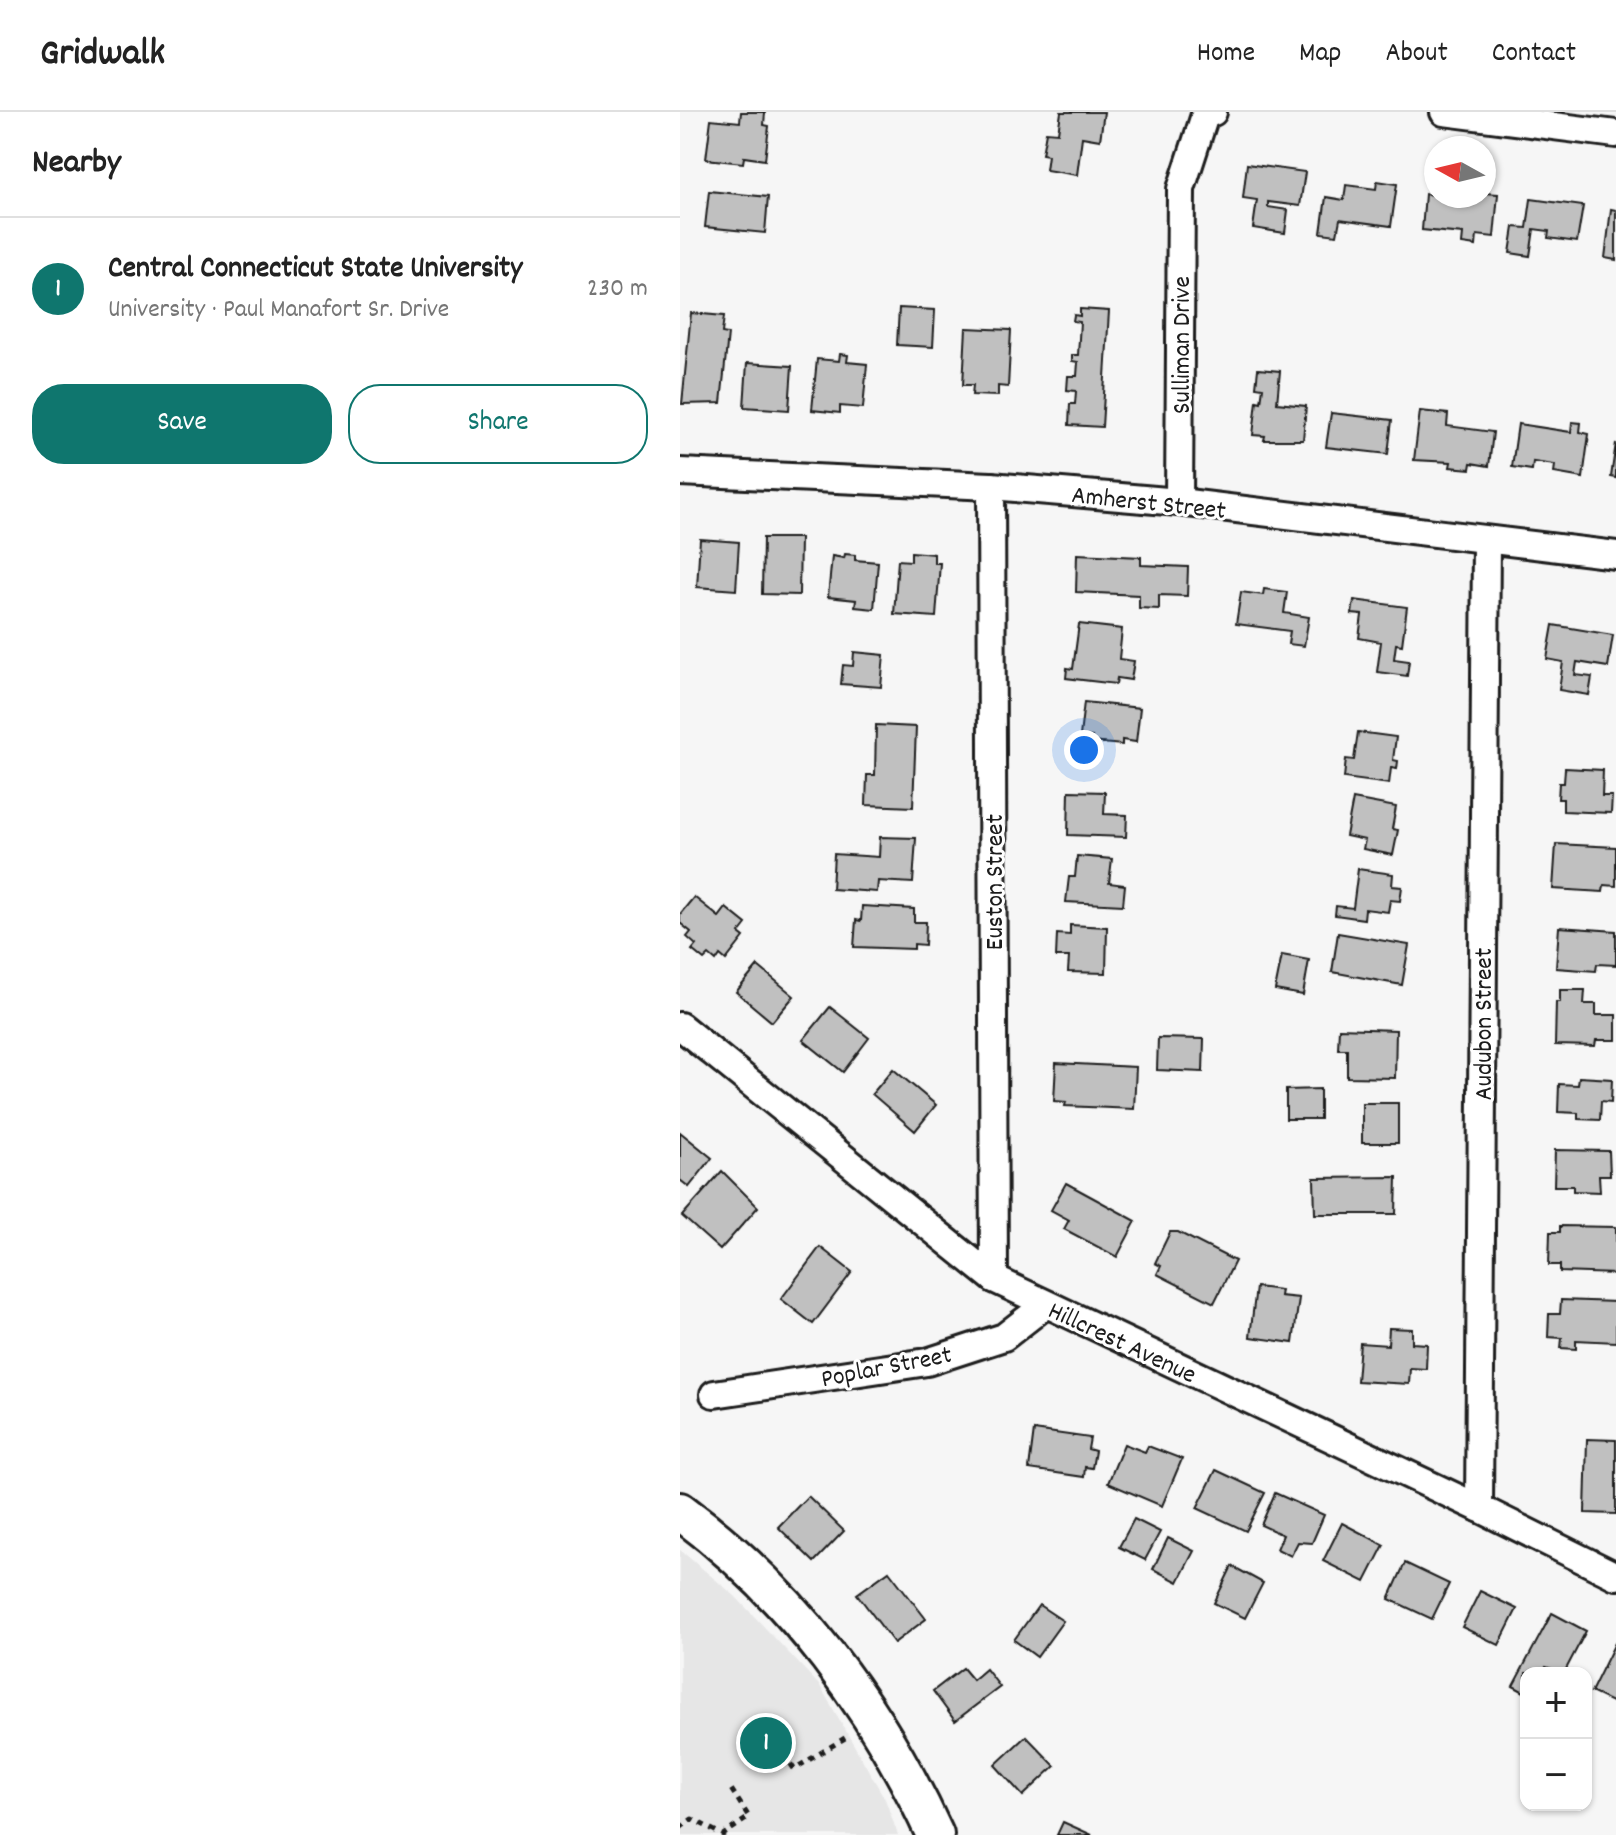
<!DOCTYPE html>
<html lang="en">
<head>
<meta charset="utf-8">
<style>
  body { margin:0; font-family:Dekko,sans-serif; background:#f2f2f2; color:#222 }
  .controls { position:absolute; right:24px; bottom:24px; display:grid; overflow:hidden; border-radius:16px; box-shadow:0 2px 6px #0004 }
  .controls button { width:72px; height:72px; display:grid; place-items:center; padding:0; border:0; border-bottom:2px solid #e0e0e0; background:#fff; color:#222; font:40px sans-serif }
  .compass { position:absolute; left:744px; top:24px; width:72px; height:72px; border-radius:50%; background:#fff; box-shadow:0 2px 6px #0004; rotate:278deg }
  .you { position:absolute; left:404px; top:638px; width:28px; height:28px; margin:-20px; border:6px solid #fff; border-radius:50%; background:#1a73e8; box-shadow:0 0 0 12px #1a73e833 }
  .badge { display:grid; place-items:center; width:52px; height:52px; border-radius:50%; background:#0f766e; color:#fff; font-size:26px; font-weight:700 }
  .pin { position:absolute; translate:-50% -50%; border:4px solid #fff; box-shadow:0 2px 8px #0006 }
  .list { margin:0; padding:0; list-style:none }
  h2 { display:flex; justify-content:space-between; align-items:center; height:104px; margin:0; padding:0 32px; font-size:34px }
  h2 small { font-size:26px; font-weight:400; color:#767676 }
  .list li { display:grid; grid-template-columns:52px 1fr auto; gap:24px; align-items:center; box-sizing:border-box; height:144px; padding:0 32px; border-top:2px solid #e0e0e0 }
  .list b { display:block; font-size:30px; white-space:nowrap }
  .list p { margin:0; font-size:26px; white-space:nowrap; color:#767676 }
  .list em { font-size:26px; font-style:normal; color:#767676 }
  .actions { display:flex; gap:16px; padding:24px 32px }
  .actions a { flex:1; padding:18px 0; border:2px solid #0f766e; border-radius:32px; text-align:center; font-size:28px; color:#0f766e }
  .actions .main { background:#0f766e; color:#fff }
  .map { position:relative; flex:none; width:936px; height:1723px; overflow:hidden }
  header { display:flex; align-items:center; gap:48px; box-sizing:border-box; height:112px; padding:0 40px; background:#fff; border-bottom:2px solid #e0e0e0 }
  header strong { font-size:38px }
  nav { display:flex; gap:44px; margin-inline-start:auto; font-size:28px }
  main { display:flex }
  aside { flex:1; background:#fff }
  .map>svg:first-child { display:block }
</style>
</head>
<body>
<header>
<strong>Gridwalk</strong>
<nav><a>Home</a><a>Map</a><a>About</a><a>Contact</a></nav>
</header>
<main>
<aside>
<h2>Nearby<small></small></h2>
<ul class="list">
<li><span class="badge">1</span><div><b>Central Connecticut State University</b><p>University · Paul Manafort Sr. Drive</p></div><em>230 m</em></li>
</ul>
<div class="actions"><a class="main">Save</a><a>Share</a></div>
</aside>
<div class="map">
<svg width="936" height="1723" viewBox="0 0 936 1723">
  <rect width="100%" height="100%" fill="#f6f6f6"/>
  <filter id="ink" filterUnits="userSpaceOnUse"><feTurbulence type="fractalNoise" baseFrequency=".0125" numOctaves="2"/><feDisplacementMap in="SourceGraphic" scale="16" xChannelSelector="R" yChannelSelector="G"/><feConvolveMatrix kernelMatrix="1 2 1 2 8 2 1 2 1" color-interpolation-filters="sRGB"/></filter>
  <g filter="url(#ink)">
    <!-- built -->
    <path fill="#e6e6e6" d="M 0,1438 L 55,1484 L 140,1574 L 205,1687 L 218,1723 L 0,1723 Z"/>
    <!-- building -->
    <g fill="#c0c0c0" stroke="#1c1c1c" stroke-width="2">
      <path d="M 61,0 L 85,0 L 84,13 L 89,14 L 85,48 L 64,45 L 63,51 L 26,47 L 31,7 L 60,10 Z"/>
      <path d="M 381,0 L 424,0 L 420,28 L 402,25 L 397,63 L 366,58 L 368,43 L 362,42 L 366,20 L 378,21 Z"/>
      <path d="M 567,52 L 625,60 L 620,94 L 588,90 L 588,95 L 608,98 L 605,121 L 573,116 L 577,88 L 563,86 Z"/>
      <path d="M 697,69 L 717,72 L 711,114 L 660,107 L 657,123 L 641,121 L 646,85 L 664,88 L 666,73 L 696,77 Z"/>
      <path d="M 29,79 L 88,85 L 85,121 L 25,115 Z"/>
      <path d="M 804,81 L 818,82 L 814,125 L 797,123 L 796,134 L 782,132 L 783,122 L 742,118 L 745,82 L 787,86 L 804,84 Z"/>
      <path d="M 851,87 L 903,94 L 897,130 L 868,126 L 869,119 L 854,117 L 850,144 L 830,141 L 834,115 L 847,116 Z"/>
      <path d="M 931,97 L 936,98 L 936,148 L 925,146 Z"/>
      <path d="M 219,196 L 255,198 L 253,235 L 217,233 Z"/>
      <path d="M 400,197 L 429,199 L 422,315 L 389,313 L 390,292 L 395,292 L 396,279 L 387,278 L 388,264 L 397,264 L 398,250 L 392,249 L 392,243 L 398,243 L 400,210 L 393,209 L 394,203 L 400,204 Z"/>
      <path d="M 11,201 L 44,204 L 42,221 L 48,222 L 41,291 L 2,292 Z"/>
      <path d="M 286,216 L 331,218 L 328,275 L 318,274 L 318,284 L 292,283 L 293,273 L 283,273 Z"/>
      <path d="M 160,242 L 168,243 L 167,250 L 187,252 L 183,296 L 160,294 L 160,301 L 132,298 L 137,247 L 159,249 Z"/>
      <path d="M 67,251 L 112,254 L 109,298 L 64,295 Z"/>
      <path d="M 578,257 L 600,259 L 597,291 L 626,294 L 623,328 L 584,328 L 585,324 L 573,323 L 577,289 L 581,290 L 583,276 L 576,275 Z"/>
      <path d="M 740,299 L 768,302 L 767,314 L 813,320 L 809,354 L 791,351 L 790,357 L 770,355 L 771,350 L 734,348 Z"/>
      <path d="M 651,301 L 712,308 L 708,342 L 646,335 Z"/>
      <path d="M 892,310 L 901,311 L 900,320 L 909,322 L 903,366 L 874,361 L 875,353 L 853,350 L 852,358 L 832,355 L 838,312 L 891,320 Z"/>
      <path d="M 936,331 L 936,366 L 931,365 Z"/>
      <path d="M 83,426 L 120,426 L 119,483 L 82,482 Z"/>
      <path d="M 20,427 L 59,430 L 56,478 L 17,475 Z"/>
      <path d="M 231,440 L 254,442 L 254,451 L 260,451 L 256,505 L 214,502 L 218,448 L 231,449 Z"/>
      <path d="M 165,442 L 175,443 L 175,448 L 198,450 L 194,497 L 175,495 L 176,488 L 148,485 L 152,444 L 164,446 Z"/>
      <path d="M 397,442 L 461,445 L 461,453 L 508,455 L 507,484 L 479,483 L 479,497 L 459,496 L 459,483 L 396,480 Z"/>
      <path d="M 584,477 L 607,480 L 604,501 L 629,505 L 624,534 L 608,532 L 610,519 L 556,512 L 561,480 L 583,483 Z"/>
      <path d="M 674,488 L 727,495 L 722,533 L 716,532 L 714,547 L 729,549 L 727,564 L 697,560 L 701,530 L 679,526 L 682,503 L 672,502 Z"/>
      <path d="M 399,512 L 442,517 L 439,547 L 454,549 L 451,568 L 437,566 L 436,572 L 386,566 L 387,556 L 393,557 Z"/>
      <path d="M 873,513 L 933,523 L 928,555 L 897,550 L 895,563 L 912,565 L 909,583 L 879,578 L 883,550 L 867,547 Z"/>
      <path d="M 174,540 L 204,543 L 201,575 L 161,572 L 163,553 L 173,554 Z"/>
      <path d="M 404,590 L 460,596 L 456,630 L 442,628 L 442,633 L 411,630 L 412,625 L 400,624 Z"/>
      <path d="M 196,613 L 236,615 L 233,695 L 186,693 L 187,663 L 195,663 Z"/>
      <path d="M 678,620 L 716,625 L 713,648 L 718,649 L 717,657 L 711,656 L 709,672 L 664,666 L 666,647 L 674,648 Z"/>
      <path d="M 885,656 L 923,658 L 922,684 L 932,684 L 931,701 L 883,699 L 883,687 L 878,687 L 879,671 L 884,671 Z"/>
      <path d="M 389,679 L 425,680 L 424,702 L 447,703 L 446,725 L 388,723 Z"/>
      <path d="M 673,687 L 716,695 L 712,717 L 718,718 L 713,743 L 683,737 L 685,728 L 666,724 Z"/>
      <path d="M 200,725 L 236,726 L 233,771 L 198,769 L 197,780 L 152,777 L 154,742 L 199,745 Z"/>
      <path d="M 876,732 L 936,735 L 936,774 L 924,773 L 923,780 L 873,777 Z"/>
      <path d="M 397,744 L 432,747 L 429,771 L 445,773 L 443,793 L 386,790 L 389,765 L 395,765 Z"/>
      <path d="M 678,757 L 713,762 L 712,774 L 722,775 L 720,789 L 710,788 L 708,800 L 685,797 L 684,807 L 655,803 L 656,794 L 673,796 Z"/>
      <path d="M 14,785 L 39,805 L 46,796 L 66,812 L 59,821 L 64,825 L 46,848 L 40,843 L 36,849 L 29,843 L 24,848 L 12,838 L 16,833 L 7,825 L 11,820 L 0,811 L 0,802 Z"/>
      <path d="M 182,794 L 234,797 L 234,810 L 246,810 L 245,833 L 234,832 L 234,837 L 174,835 L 176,808 L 181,809 Z"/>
      <path d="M 390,813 L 427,815 L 426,861 L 388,860 L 389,845 L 376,845 L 377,822 L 390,823 Z"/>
      <path d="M 879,815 L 936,819 L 936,853 L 917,852 L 916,859 L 876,856 Z"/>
      <path d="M 658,821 L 729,833 L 722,873 L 652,860 Z"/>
      <path d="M 602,843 L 629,848 L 623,883 L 595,878 Z"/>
      <path d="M 78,854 L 114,884 L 92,910 L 56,880 Z"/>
      <path d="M 880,878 L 905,878 L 904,892 L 916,892 L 916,903 L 936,903 L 936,928 L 916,928 L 915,934 L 875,933 L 876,890 L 880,890 Z"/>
      <path d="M 150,895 L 189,926 L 163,960 L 123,928 Z"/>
      <path d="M 659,916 L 716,918 L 715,966 L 667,965 L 667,937 L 658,937 Z"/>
      <path d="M 478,926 L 524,927 L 523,960 L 477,958 Z"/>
      <path d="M 376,951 L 456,955 L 454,997 L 385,994 L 386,990 L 374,989 Z"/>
      <path d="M 213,957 L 256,993 L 235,1019 L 192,982 Z"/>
      <path d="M 899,965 L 932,967 L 931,990 L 921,989 L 920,1008 L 898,1007 L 898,1001 L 878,1000 L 879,972 L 898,973 Z"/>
      <path d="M 640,977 L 640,1007 L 606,1007 L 606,978 Z"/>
      <rect x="682" y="991" width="36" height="40"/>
      <path d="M 0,1020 L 32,1046 L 9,1075 L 0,1068 Z"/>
      <path d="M 875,1038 L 929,1039 L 930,1063 L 919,1063 L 920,1080 L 893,1079 L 893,1074 L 874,1074 Z"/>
      <path d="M 42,1059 L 78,1095 L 40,1138 L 2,1104 Z"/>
      <path d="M 717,1065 L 716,1102 L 635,1102 L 634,1066 Z"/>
      <path d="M 386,1071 L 456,1109 L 437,1145 L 384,1117 L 389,1108 L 371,1098 Z"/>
      <path d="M 880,1114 L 936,1115 L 936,1162 L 880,1160 L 880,1153 L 869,1153 L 870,1120 L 880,1120 Z"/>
      <path d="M 490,1120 L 498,1120 L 555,1149 L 534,1191 L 477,1162 L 481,1154 L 475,1151 Z"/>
      <path d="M 140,1135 L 172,1160 L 133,1212 L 101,1187 Z"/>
      <path d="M 576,1175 L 601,1178 L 600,1184 L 619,1186 L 613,1231 L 570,1225 Z"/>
      <path d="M 881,1188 L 936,1190 L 936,1230 L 896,1228 L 896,1237 L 881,1236 L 882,1226 L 868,1225 L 869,1202 L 880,1202 Z"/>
      <path d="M 709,1216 L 732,1217 L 732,1231 L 747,1232 L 746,1257 L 730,1256 L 729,1272 L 677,1269 L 680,1231 L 708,1233 Z"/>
      <path d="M 354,1318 L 410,1326 L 408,1337 L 415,1339 L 412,1356 L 405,1355 L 404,1365 L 349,1357 Z"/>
      <path d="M 907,1327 L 936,1328 L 936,1402 L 905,1401 Z"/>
      <path d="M 444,1332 L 465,1340 L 468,1334 L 502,1347 L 482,1394 L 428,1371 Z"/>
      <path d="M 536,1358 L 585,1381 L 566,1419 L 517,1396 Z"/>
      <path d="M 595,1381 L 644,1403 L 632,1431 L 618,1430 L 611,1444 L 597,1437 L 603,1423 L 581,1413 Z"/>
      <path d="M 128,1384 L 164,1419 L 134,1450 L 98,1415 Z"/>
      <path d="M 454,1407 L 480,1420 L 465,1448 L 439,1435 Z"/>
      <path d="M 662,1411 L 704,1433 L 685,1470 L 643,1449 Z"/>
      <path d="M 488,1426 L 514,1439 L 498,1470 L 473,1457 Z"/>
      <path d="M 725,1451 L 769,1472 L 752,1507 L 709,1487 Z"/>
      <path d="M 552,1454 L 583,1471 L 565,1506 L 534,1491 Z"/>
      <path d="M 209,1459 L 246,1507 L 214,1531 L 177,1482 Z"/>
      <path d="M 800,1479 L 837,1497 L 819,1533 L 782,1515 Z"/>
      <path d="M 359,1493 L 383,1509 L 357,1545 L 334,1528 Z"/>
      <path d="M 872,1501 L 906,1519 L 884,1561 L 866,1555 L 863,1561 L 846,1561 L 846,1581 L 833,1574 Z"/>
      <path d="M 935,1531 L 936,1531 L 936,1592 L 911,1580 Z"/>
      <path d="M 283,1556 L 293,1568 L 306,1557 L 320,1575 L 275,1609 L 253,1579 Z"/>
      <path d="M 346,1624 L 375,1654 L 343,1684 L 315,1653 Z"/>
      <path d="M 383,1710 L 412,1723 L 377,1723 Z"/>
    </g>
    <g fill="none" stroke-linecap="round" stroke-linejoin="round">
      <defs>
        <g id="street">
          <path d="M 764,0 L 936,22"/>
          <path d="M 0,360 L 311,374 L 499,390 L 936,443"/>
          <path d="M 311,374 L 314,1167"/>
          <path d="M 499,390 L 501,77 L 525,3 L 533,0"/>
          <path d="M 0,914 L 314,1167 L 799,1396 L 936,1464"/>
          <path d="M 34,1282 L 247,1250 L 324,1225 L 365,1193"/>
          <path d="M 799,1396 L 806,428"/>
        </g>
        <path id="secondary" d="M 0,1399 C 113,1482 197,1596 255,1723"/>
      </defs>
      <!-- street casing -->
      <use href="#street" stroke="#1c1c1c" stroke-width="32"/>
      <!-- secondary casing -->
      <use href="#secondary" stroke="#1c1c1c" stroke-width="42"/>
      <!-- path -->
      <g stroke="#1c1c1c" stroke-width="5" stroke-dasharray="6 6" stroke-linecap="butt">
        <path d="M 104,1642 L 114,1657 L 165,1626"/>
        <path d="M 0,1716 L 12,1707 L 43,1723 L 69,1705 L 51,1677"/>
      </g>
      <!-- street -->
      <use href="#street" stroke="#fff" stroke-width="26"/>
      <!-- secondary -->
      <use href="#secondary" stroke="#fff" stroke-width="36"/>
    </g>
  </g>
  <g text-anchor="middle" stroke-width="6" stroke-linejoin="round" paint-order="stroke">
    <!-- street labels -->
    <g font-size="26" fill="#1c1c1c" stroke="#fff">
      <text transform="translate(500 233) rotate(-90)" y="9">Sulliman Drive</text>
      <text transform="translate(469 389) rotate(6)" y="9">Amherst Street</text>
      <text transform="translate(313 770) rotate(-90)" y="9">Euston Street</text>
      <text transform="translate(802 912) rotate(-90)" y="9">Audubon Street</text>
      <text transform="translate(443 1229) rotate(25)" y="9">Hillcrest Avenue</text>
      <text transform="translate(206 1253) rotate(-11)" y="9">Poplar Street</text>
    </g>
  </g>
</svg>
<div class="controls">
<button>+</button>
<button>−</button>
</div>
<svg class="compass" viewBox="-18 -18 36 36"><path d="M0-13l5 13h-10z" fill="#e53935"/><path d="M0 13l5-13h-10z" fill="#767676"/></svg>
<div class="you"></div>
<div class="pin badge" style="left:86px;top:1631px">1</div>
</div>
</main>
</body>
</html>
